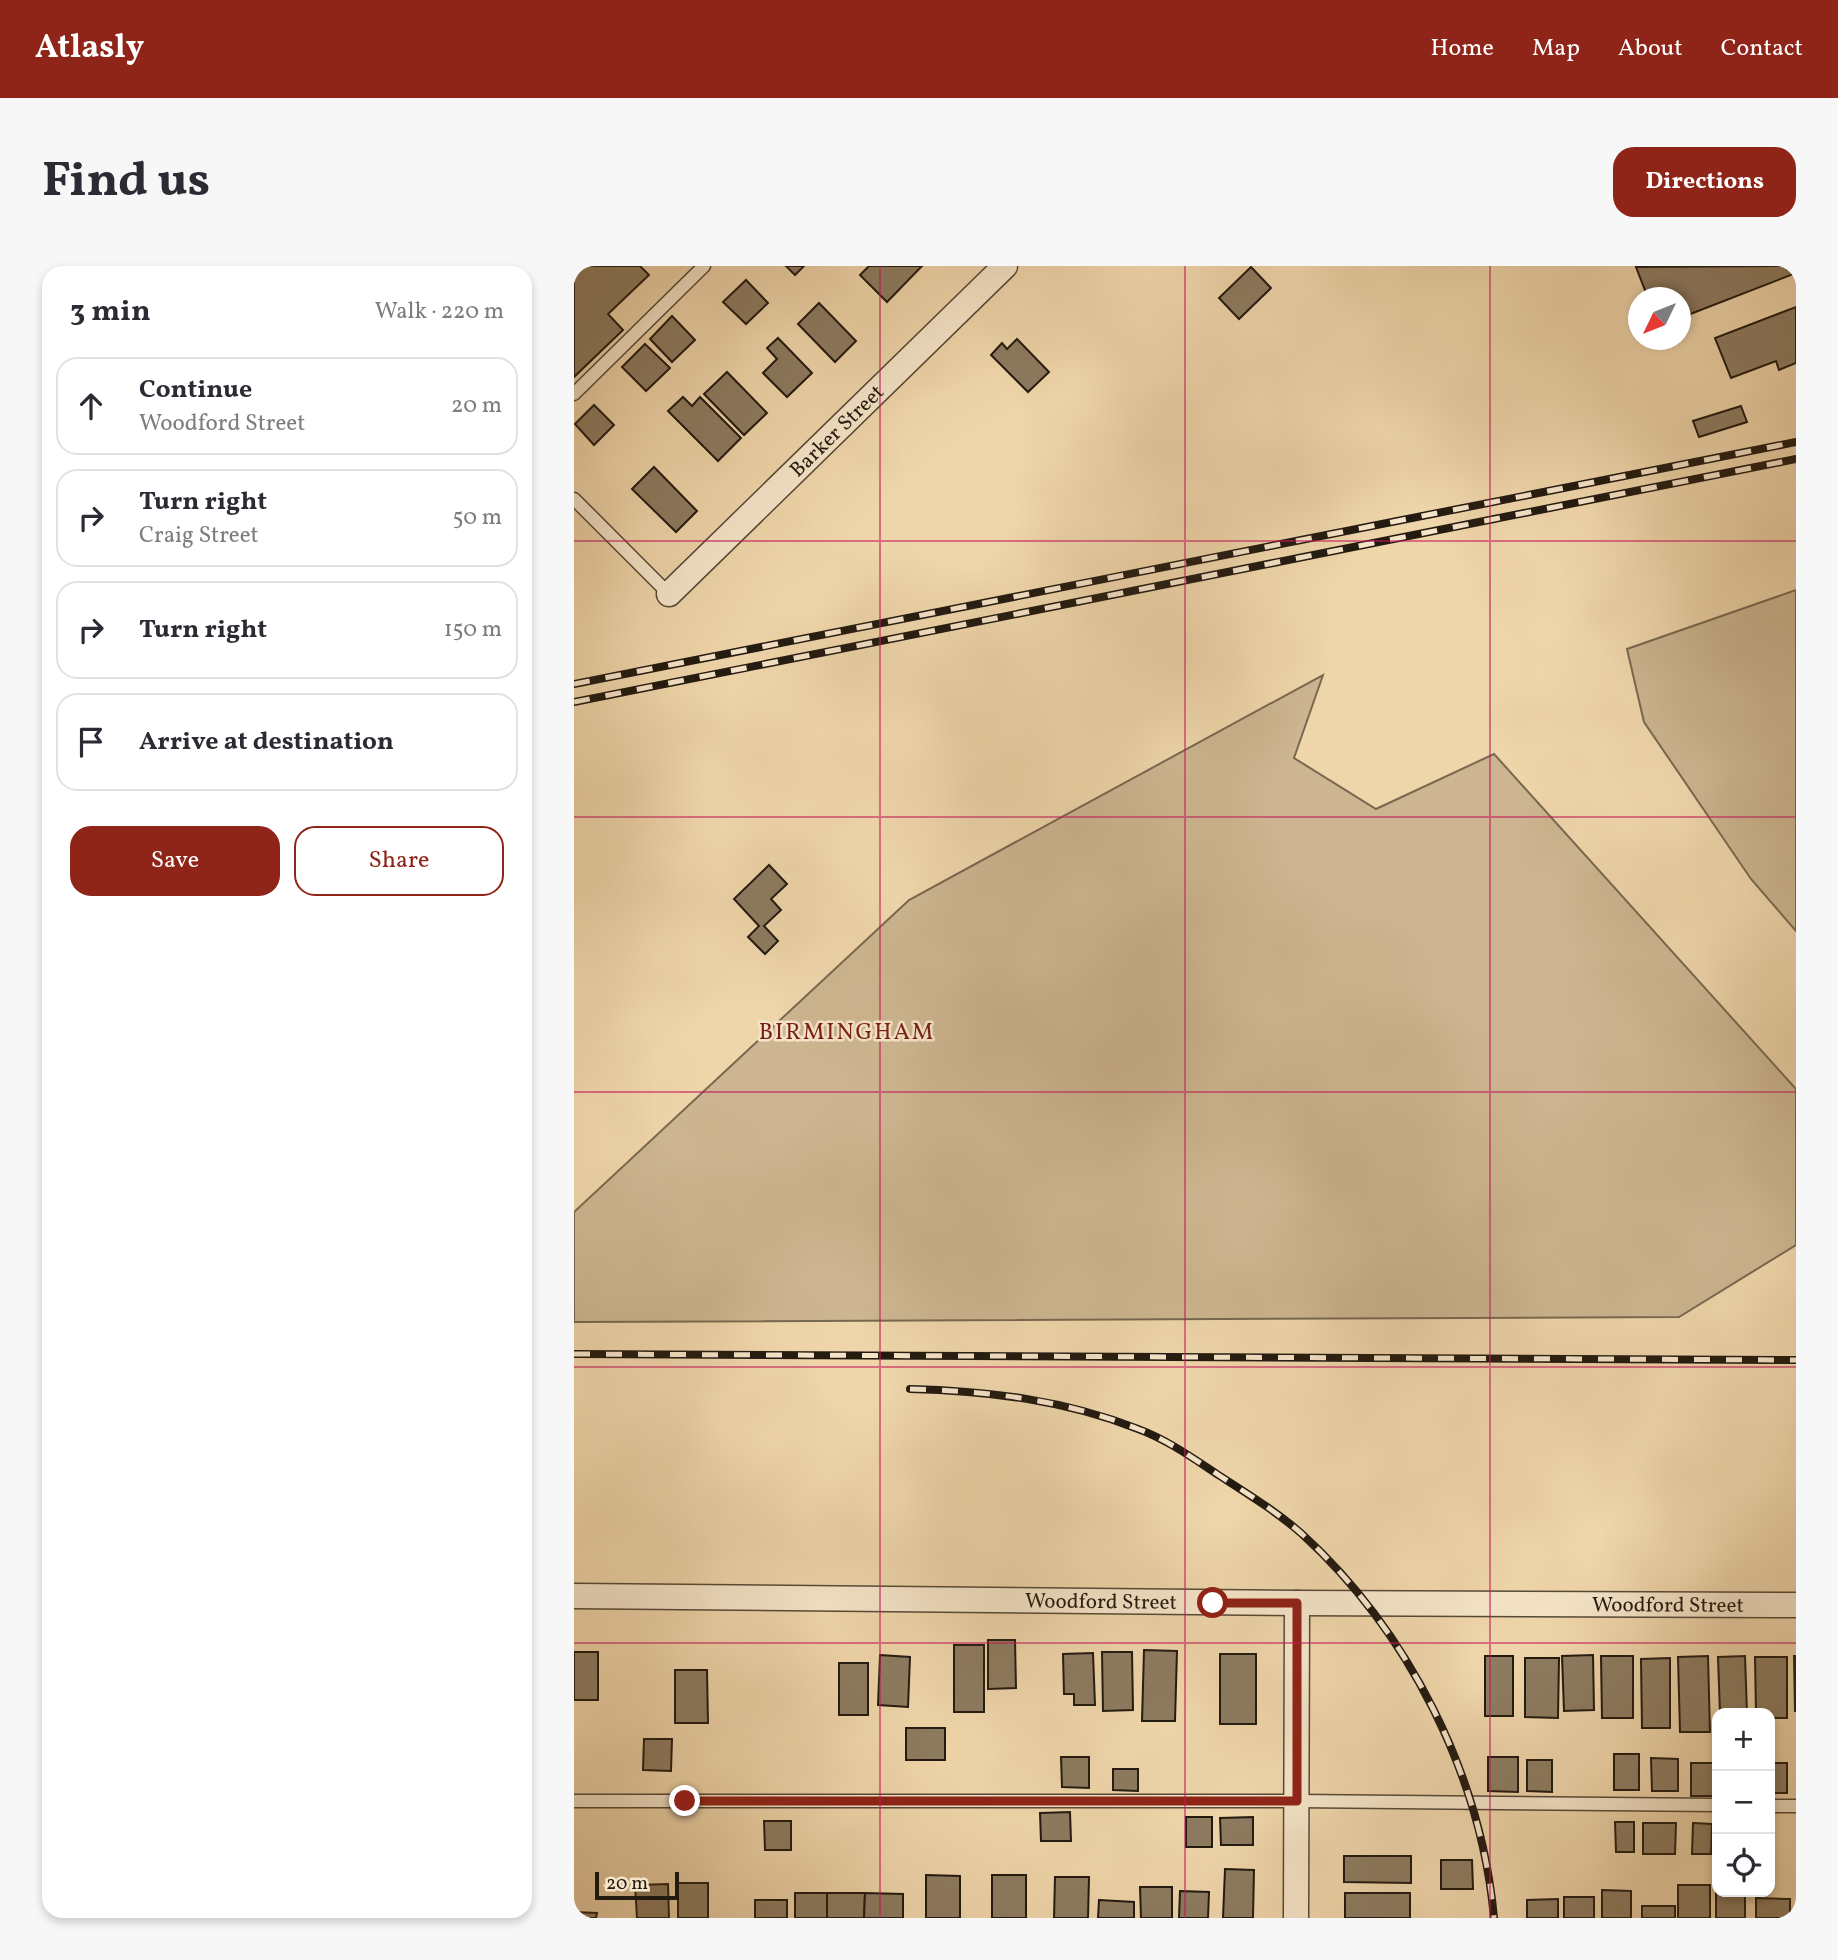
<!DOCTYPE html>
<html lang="en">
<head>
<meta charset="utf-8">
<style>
  body { margin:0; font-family:Vollkorn,serif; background:#f7f7f7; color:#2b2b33 }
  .controls { position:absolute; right:21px; bottom:21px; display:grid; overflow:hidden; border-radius:14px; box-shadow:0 4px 10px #0003 }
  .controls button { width:63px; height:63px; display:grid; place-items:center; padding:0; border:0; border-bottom:2px solid #e1e1e2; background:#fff; color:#2b2b33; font:35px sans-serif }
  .compass { position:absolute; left:1054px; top:21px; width:63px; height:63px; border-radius:50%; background:#fff; box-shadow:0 4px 10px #0003; rotate:227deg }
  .scale { position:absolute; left:21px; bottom:18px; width:84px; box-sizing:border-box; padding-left:7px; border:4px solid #231a10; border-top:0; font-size:19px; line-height:24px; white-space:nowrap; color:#231a10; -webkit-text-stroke:5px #f5e4c8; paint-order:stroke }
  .stop { position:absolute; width:21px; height:21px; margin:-16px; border:5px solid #8f2418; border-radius:50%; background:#fff }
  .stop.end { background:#8f2418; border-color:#fff; box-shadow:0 2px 7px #0008 }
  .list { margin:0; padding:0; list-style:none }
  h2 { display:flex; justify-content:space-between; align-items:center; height:91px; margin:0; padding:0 28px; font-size:30px }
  h2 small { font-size:23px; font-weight:400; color:#7c7c81 }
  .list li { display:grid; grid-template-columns:46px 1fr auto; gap:21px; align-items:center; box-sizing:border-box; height:98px; margin:0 14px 14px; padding:0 14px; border:2px solid #e1e1e2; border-radius:21px }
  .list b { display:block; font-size:26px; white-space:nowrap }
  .list p { margin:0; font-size:23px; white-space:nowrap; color:#7c7c81 }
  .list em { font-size:23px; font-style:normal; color:#7c7c81 }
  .actions { display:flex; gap:14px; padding:21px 28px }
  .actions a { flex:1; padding:16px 0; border:2px solid #8f2418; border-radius:21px; text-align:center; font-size:24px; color:#8f2418 }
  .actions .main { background:#8f2418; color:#fff }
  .icon { flex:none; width:38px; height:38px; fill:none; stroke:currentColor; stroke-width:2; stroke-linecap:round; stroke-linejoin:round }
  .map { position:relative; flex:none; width:1222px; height:1652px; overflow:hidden; border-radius:21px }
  header { display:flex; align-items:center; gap:42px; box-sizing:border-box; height:98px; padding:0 35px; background:#8f2418; color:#fff }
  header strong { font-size:33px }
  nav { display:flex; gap:38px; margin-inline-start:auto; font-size:24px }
  .intro { display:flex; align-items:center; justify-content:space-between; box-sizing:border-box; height:168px; padding:0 42px }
  h1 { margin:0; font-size:49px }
  .button { padding:18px 32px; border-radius:21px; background:#8f2418; color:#fff; font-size:24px; font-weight:700 }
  main { display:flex; gap:42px; padding:0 42px }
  aside { flex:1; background:#fff; border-radius:21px; box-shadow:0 4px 10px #0003 }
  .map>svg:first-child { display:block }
</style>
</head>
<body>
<header>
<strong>Atlasly</strong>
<nav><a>Home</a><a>Map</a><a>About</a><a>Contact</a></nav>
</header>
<div class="intro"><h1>Find us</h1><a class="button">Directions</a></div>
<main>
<aside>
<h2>3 min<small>Walk · 220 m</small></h2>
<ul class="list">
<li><svg class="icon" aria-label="ahead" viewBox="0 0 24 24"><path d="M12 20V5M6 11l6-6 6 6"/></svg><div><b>Continue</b><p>Woodford Street</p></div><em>20 m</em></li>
<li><svg class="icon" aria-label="right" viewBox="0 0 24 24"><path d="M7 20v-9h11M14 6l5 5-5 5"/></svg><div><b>Turn right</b><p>Craig Street</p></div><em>50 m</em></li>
<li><svg class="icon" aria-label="right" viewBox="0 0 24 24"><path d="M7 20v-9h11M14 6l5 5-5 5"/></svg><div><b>Turn right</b></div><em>150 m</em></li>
<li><svg class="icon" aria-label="arrive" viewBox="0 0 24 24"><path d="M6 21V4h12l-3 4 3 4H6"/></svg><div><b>Arrive at destination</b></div></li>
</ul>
<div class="actions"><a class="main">Save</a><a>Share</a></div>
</aside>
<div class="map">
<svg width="1222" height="1652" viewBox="0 0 1222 1652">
  <rect width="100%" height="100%" fill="#efd5aa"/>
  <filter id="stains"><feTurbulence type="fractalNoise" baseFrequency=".00286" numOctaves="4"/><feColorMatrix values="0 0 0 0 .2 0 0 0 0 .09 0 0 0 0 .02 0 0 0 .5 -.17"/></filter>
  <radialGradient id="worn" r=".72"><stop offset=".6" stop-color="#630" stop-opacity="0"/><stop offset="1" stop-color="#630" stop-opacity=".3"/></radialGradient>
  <!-- green -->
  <g fill="#ccb590" stroke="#786850" stroke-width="2">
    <path d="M 1222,324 L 1222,665 L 1177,613 L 1070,456 L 1053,383 Z"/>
    <path d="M 749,409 L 720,492 L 802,543 L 920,488 L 1222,823 L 1222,979 L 1105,1051 L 0,1056 L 0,946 L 335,634 Z"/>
  </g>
  <!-- building -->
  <g fill="#8d7b60" stroke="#231a10" stroke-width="2">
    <path d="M 0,0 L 66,0 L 75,9 L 34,48 L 49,64 L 0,111 Z"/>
    <path d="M 212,0 L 230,0 L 221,9 Z"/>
    <path d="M 295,0 L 348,0 L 313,36 L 286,9 Z"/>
    <path d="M 1222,0 L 1222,7 L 1106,52 L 1106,32 L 1074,32 L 1062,1 Z"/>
    <path d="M 677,1 L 697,22 L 665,53 L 645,32 Z"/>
    <path d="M 172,14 L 194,37 L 172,58 L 149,36 Z"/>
    <path d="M 245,37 L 282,75 L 261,96 L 224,58 Z"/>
    <path d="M 1222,41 L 1222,97 L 1205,104 L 1202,95 L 1157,112 L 1141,72 Z"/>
    <path d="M 98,50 L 121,74 L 98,96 L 76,73 Z"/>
    <path d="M 204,72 L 238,107 L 213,131 L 189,107 L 203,93 L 193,82 Z"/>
    <path d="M 443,73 L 475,106 L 454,126 L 417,89 L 428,77 L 433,83 Z"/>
    <path d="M 71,78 L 96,102 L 72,125 L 48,101 Z"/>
    <path d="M 153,106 L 193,147 L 170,169 L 130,128 Z"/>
    <path d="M 109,131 L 118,140 L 126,131 L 167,172 L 144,195 L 94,145 Z"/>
    <path d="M 20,139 L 40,159 L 20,179 L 1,158 Z"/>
    <path d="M 1167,140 L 1173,156 L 1125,171 L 1119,155 Z"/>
    <path d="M 80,201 L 123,245 L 102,266 L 58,223 Z"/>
    <path d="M 195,599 L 213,618 L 197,633 L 207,644 L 190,660 L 204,675 L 191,688 L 174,671 L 185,660 L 160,633 Z"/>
    <path d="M 414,1374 L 441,1374 L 442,1422 L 414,1423 Z"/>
    <rect x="380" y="1379" width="30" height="67"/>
    <path d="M 570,1384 L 603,1385 L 601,1455 L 568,1455 Z"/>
    <rect x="0" y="1386" width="24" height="48"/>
    <path d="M 528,1386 L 558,1386 L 559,1444 L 529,1445 Z"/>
    <path d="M 519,1387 L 521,1439 L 500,1439 L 500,1428 L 490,1428 L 489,1388 Z"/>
    <rect x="646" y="1388" width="36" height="70"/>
    <path d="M 306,1389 L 336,1391 L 334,1441 L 304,1439 Z"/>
    <path d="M 1019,1389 L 1020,1444 L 990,1445 L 988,1390 Z"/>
    <rect x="911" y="1390" width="28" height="60"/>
    <path d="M 1027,1390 L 1059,1390 L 1059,1452 L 1028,1452 Z"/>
    <path d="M 1134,1390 L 1136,1466 L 1106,1466 L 1104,1391 Z"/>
    <path d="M 1171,1390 L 1173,1447 L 1146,1447 L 1144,1391 Z"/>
    <path d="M 1220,1390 L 1222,1390 L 1222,1445 L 1221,1445 Z"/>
    <path d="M 1181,1391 L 1213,1391 L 1213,1452 L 1196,1452 L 1196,1447 L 1182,1447 Z"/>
    <path d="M 951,1392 L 985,1392 L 984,1452 L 951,1451 Z"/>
    <path d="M 1096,1392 L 1096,1462 L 1068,1462 L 1067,1393 Z"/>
    <rect x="265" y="1397" width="29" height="52"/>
    <path d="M 101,1404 L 133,1404 L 134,1457 L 101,1457 Z"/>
    <rect x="332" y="1462" width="39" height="32"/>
    <path d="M 70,1473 L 98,1473 L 97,1505 L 69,1504 Z"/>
    <rect x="1040" y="1488" width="25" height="36"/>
    <path d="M 487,1491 L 515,1491 L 515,1522 L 488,1521 Z"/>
    <path d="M 914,1491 L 944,1491 L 944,1526 L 914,1525 Z"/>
    <path d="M 1077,1492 L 1104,1493 L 1104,1525 L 1078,1525 Z"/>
    <path d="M 953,1494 L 978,1494 L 978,1526 L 953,1525 Z"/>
    <path d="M 1117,1497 L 1141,1497 L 1142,1530 L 1117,1530 Z"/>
    <rect x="1196" y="1497" width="17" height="30"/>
    <path d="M 539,1503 L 564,1503 L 564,1525 L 539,1524 Z"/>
    <path d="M 496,1546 L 497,1575 L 467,1575 L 466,1547 Z"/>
    <rect x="612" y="1551" width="26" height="30"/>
    <path d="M 679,1551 L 679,1579 L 647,1579 L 646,1552 Z"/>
    <path d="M 190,1555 L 217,1555 L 217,1584 L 191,1584 Z"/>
    <path d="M 1041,1556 L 1060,1556 L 1060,1586 L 1042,1586 Z"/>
    <path d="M 1069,1557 L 1102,1557 L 1101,1588 L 1069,1588 Z"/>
    <path d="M 1119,1557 L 1138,1558 L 1137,1588 L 1118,1588 Z"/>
    <path d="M 770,1590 L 837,1590 L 837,1617 L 770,1616 Z"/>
    <path d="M 867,1594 L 898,1594 L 899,1623 L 867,1623 Z"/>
    <path d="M 651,1603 L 680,1604 L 679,1652 L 649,1652 Z"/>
    <path d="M 352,1609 L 386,1610 L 386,1652 L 352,1652 Z"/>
    <rect x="418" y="1609" width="34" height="43"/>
    <path d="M 481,1611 L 515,1611 L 514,1652 L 480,1652 Z"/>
    <rect x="104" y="1617" width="30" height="35"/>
    <path d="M 94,1618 L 95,1652 L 63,1652 L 61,1619 Z"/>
    <rect x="1104" y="1619" width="32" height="33"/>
    <path d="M 566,1621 L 598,1621 L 598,1652 L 567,1652 Z"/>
    <path d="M 1142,1622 L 1143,1626 L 1171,1626 L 1171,1652 L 1142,1652 Z"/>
    <path d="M 1028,1624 L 1057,1625 L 1057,1652 L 1028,1652 Z"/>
    <path d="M 606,1625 L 635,1626 L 634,1652 L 605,1652 Z"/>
    <rect x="221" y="1627" width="32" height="25"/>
    <path d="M 253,1627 L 291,1627 L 290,1652 L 253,1652 Z"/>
    <path d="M 291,1627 L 329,1628 L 329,1652 L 290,1652 Z"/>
    <rect x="771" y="1627" width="65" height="25"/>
    <rect x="990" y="1631" width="30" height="21"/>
    <path d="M 1182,1632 L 1216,1633 L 1216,1652 L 1182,1652 Z"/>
    <path d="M 984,1633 L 984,1652 L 953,1652 L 953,1634 Z"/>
    <rect x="181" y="1634" width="32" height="18"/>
    <path d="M 525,1634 L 560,1636 L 560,1652 L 524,1652 Z"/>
    <rect x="1068" y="1640" width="33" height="12"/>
    <path d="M 0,1646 L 23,1647 L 22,1652 L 0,1652 Z"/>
  </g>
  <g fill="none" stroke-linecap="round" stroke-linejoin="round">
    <defs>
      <g id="lane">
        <path d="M 0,128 L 130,0"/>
        <path d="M 0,233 L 95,328"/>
        <path d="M 0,1535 L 723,1535 L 1143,1539"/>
        <path d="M 1196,1540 L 1222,1540"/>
      </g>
      <g id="street">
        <path id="s1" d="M 95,328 L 431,0"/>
        <path id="s2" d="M 0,1330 L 723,1337 L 1222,1339"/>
        <path d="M 722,1652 L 723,1337"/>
      </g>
    </defs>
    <!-- lane casing -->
    <use href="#lane" stroke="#564936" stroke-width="15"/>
    <!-- street casing -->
    <use href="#street" stroke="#564936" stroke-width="27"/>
    <!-- lane -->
    <use href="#lane" stroke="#f5e4c8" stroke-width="12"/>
    <!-- street -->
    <use href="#street" stroke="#f5e4c8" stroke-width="24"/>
    <defs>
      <g id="rail">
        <path d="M 0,418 L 1222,176"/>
        <path d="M 0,436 L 1222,193"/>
        <path d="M 0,1088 L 1222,1094"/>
        <path d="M 336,1123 C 415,1125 491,1134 564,1163 C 594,1174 620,1193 646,1210 C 674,1228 703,1246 728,1268 C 834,1365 907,1508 920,1652"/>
      </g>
    </defs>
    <!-- rail casing -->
    <use href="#rail" stroke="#231a10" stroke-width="8"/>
    <!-- rail -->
    <use href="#rail" stroke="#f5e4c8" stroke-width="5" stroke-dasharray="16" stroke-linecap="butt"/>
  </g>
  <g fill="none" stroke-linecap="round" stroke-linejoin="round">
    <!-- route -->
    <path stroke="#8f2418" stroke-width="9" d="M 111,1535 L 723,1535 L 723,1337 L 639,1337"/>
  </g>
  <!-- grid -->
  <path fill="none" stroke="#c2185b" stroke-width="2" stroke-opacity="0.55" d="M 306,0 L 306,1652M 611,0 L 611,1652M 916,0 L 916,1652M 0,275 L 1222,275M 0,551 L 1222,551M 0,826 L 1222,826M 0,1101 L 1222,1101M 0,1377 L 1222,1377"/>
  <g text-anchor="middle" stroke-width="5" stroke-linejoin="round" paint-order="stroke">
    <!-- street labels -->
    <g font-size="21" fill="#231a10" stroke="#f5e4c8">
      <text dy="7" stroke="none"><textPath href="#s1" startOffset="234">Barker Street</textPath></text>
      <text dy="7" stroke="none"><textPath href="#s2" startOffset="527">Woodford Street</textPath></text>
      <text dy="7" stroke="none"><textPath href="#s2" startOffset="1094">Woodford Street</textPath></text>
    </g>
    <!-- neighbourhood labels -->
    <g font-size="23" letter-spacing="2" fill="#7a1f14" stroke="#f5e4c8">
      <text x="273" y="773">BIRMINGHAM</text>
    </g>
  </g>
  <rect width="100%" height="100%" filter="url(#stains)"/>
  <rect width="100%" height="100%" fill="url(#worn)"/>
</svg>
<div class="controls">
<button>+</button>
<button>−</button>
<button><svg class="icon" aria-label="locate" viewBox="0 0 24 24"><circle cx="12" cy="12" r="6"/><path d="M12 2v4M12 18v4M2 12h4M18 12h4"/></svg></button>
</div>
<svg class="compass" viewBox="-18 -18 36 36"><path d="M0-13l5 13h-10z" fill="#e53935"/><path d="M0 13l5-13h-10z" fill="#7c7c81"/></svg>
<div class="scale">20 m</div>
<div class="stop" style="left:639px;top:1337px"></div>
<div class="stop end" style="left:111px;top:1535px"></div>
</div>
</main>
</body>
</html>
